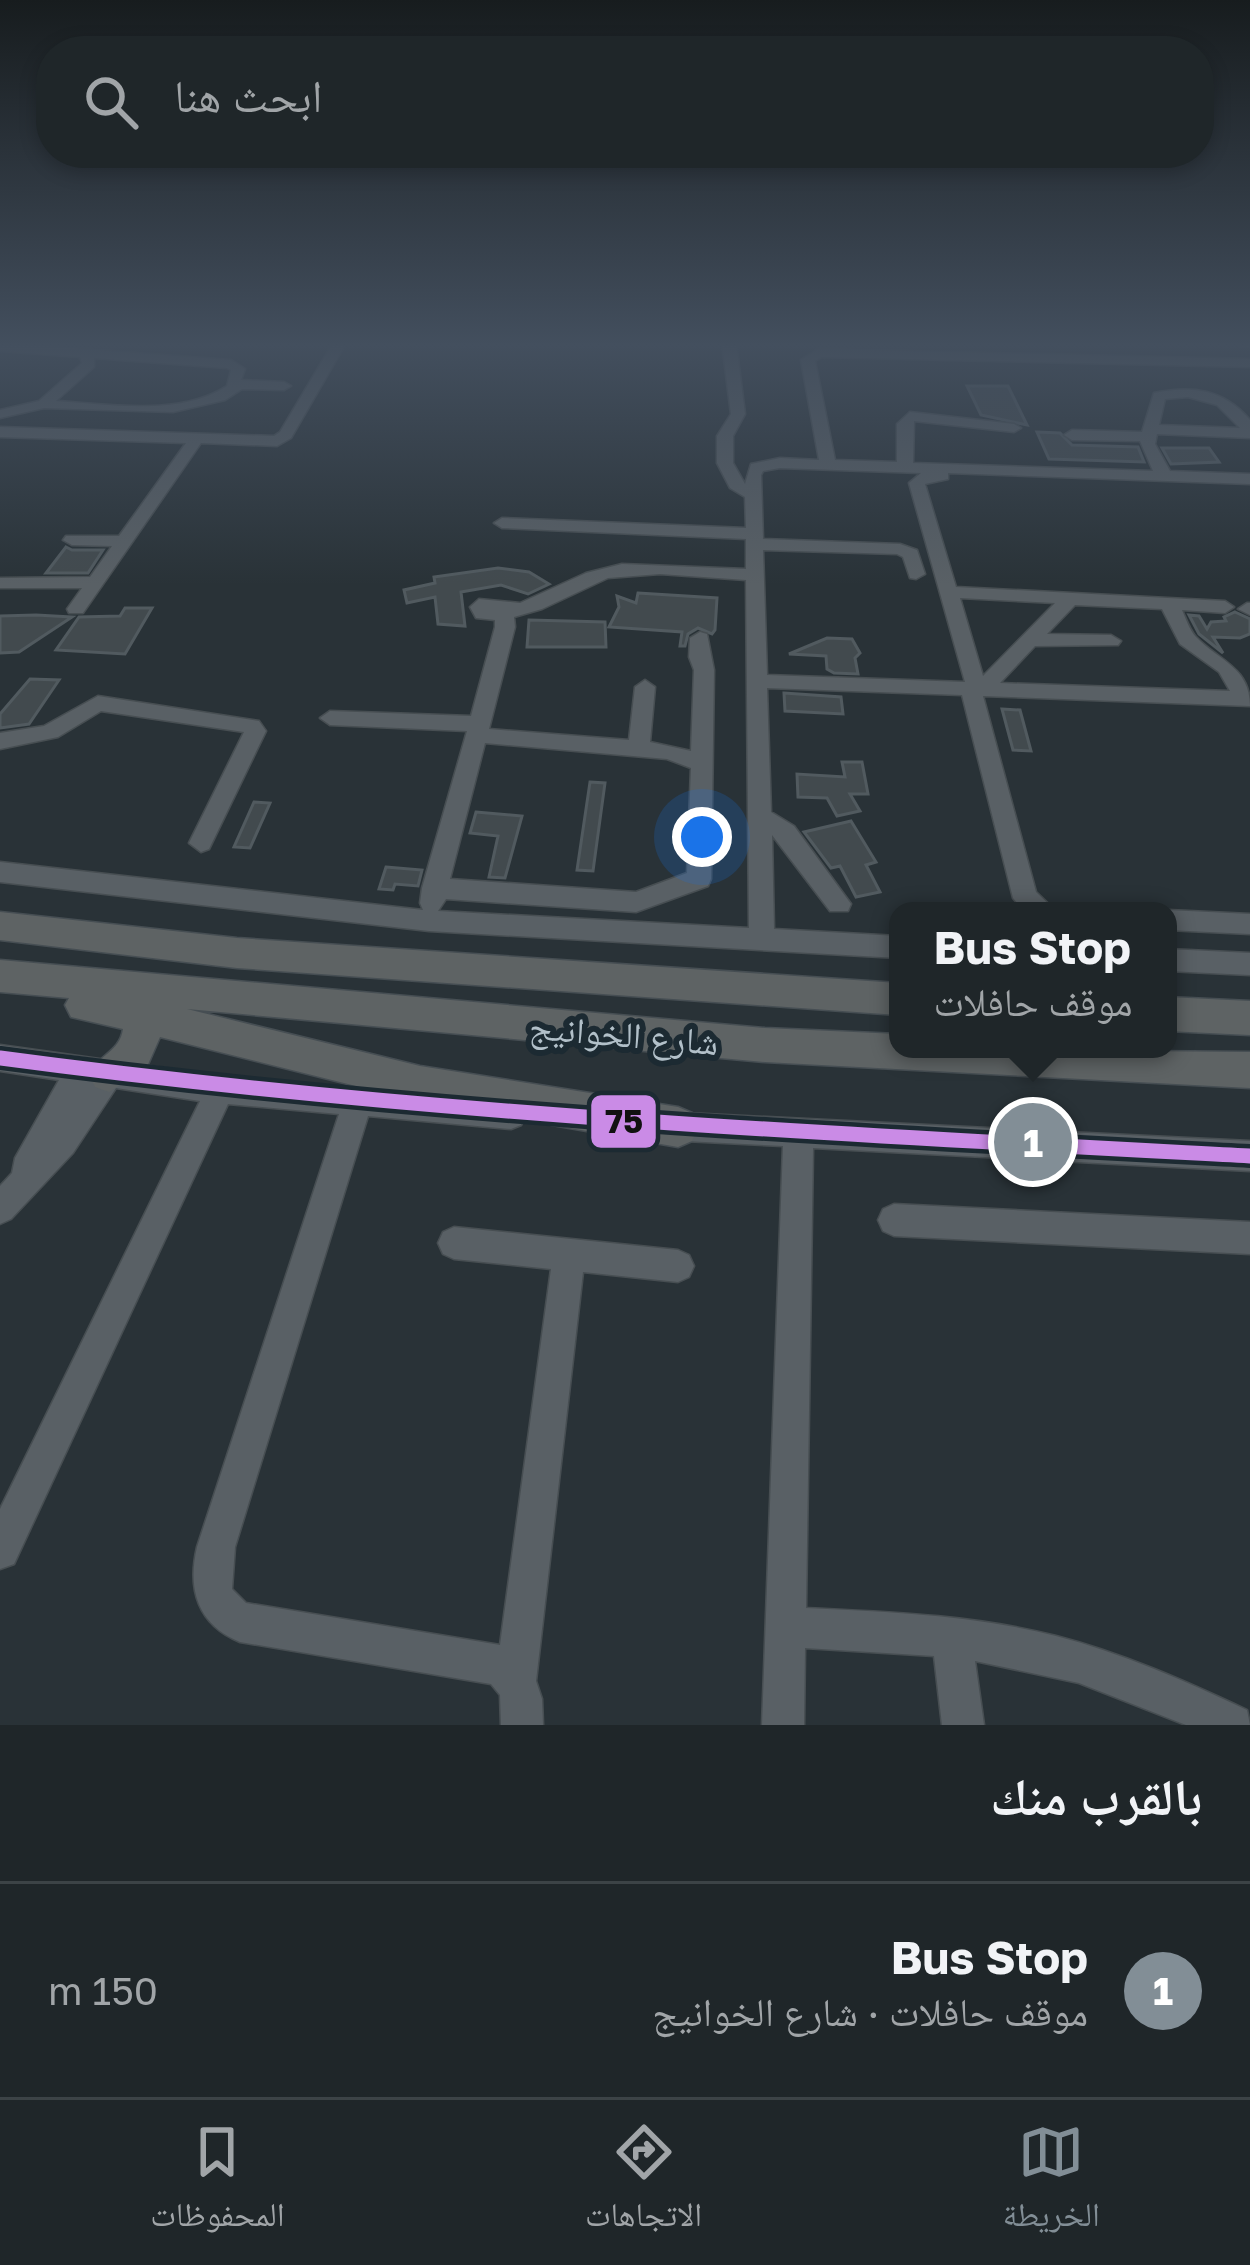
<!DOCTYPE html>
<html lang="ar">
<head>
<meta charset="utf-8">
<style>
  body { margin:0; font-family:"Golos Text","Noto Naskh Arabic",sans-serif; background:#2c3235; color:#f1f3f6; direction:rtl }
  .you { position:absolute; left:702px; top:837px; width:42px; height:42px; margin:-30px; border:9px solid #fff; border-radius:50%; background:#1a73e8; box-shadow:0 0 0 18px #1a73e833 }
  .badge { display:grid; place-items:center; width:78px; height:78px; border-radius:50%; background:#828e96; color:#fff; font-size:39px; font-weight:700 }
  .pin { position:absolute; translate:-50% -50%; border:6px solid #fff; box-shadow:0 3px 12px #0006 }
  .popup { position:absolute; left:889px; top:902px; width:288px; height:156px; box-sizing:border-box; display:grid; place-content:center; border-radius:24px; background:#1f2629; filter:drop-shadow(0 3px 9px #0005); font-size:39px; white-space:nowrap; color:#a1a5a8 }
  .popup b { font-size:45px; color:#f1f3f6 }
  .popup::after { content:''; position:absolute; left:50%; top:100%; margin-left:-24px; border:24px solid transparent; border-top-color:#1f2629 }
  .list { margin:0; padding:0; list-style:none }
  h2 { display:flex; justify-content:space-between; align-items:center; height:156px; margin:0; padding:0 48px; font-size:51px }
  h2 small { font-size:39px; font-weight:400; color:#a1a5a8 }
  .list li { display:grid; grid-template-columns:78px 1fr auto; gap:36px; align-items:center; box-sizing:border-box; height:216px; padding:0 48px; border-top:3px solid #3c4346 }
  .list b { display:block; font-size:45px; white-space:nowrap }
  .list p { margin:0; font-size:39px; white-space:nowrap; color:#a1a5a8 }
  .list em { font-size:39px; font-style:normal; color:#a1a5a8 }
  .icon { flex:none; width:66px; height:66px; fill:none; stroke:currentColor; stroke-width:2; stroke-linecap:round; stroke-linejoin:round }
  .map { position:relative; flex:none; width:1250px; height:1725px; overflow:hidden; direction:ltr }
  .search { position:absolute; background:#1f2629; box-shadow:0 6px 18px #0003; left:36px; right:36px; top:36px; height:132px; display:flex; align-items:center; gap:30px; box-sizing:border-box; padding:0 42px; border-radius:48px; color:#a1a5a8; font-size:45px }
  .sheet { height:372px; background:#1f2629 }
  nav { display:flex; justify-content:space-around; align-items:center; box-sizing:border-box; height:168px; border-top:3px solid #3c4346; background:#1f2629; font-size:33px; color:#a1a5a8 }
  nav a { display:grid; justify-items:center; gap:6px }
  nav .on { color:#828e96 }
  .map>svg:first-child { display:block }
</style>
</head>
<body>
<div class="map">
<svg width="1250" height="1725" viewBox="0 0 1250 1725">
  <rect width="100%" height="100%" fill="#293237"/>
  <!-- building -->
  <g fill="#424a4e" stroke="#515a5f" stroke-width="3">
    <path d="M 967,386 L 1008,386 L 1027,425 L 981,415 Z"/>
    <path d="M 1037,432 L 1060,433 L 1072,445 L 1138,447 L 1144,462 L 1049,459 Z"/>
    <path d="M 1162,448 L 1209,448 L 1219,462 L 1171,464 Z"/>
    <path d="M 66,547 L 72,550 L 103,550 L 88,573 L 46,573 Z"/>
    <path d="M 498,568 L 529,572 L 549,584 L 528,594 L 501,585 L 461,592 L 465,626 L 438,624 L 435,597 L 407,603 L 404,590 L 435,583 L 434,577 Z"/>
    <path d="M 638,593 L 717,598 L 715,630 L 712,634 L 698,628 L 688,634 L 685,646 L 680,646 L 682,632 L 609,627 L 619,607 L 617,596 L 636,603 Z"/>
    <path d="M 125,608 L 152,608 L 125,654 L 56,650 L 79,617 L 120,616 Z"/>
    <path d="M 1235,612 L 1250,619 L 1250,634 L 1240,638 L 1213,637 L 1223,653 L 1199,634 L 1189,615 L 1199,616 L 1207,629 L 1211,622 L 1226,621 L 1224,617 Z"/>
    <path d="M 36,615 L 72,617 L 19,652 L 0,653 L 0,616 Z"/>
    <path d="M 529,620 L 605,622 L 606,647 L 527,647 Z"/>
    <path d="M 827,638 L 852,639 L 860,653 L 855,658 L 858,674 L 834,673 L 827,669 L 826,656 L 789,654 Z"/>
    <path d="M 30,679 L 59,680 L 29,724 L 0,728 L 0,714 Z"/>
    <path d="M 784,693 L 841,697 L 843,714 L 785,711 Z"/>
    <path d="M 1002,709 L 1020,710 L 1031,751 L 1013,750 Z"/>
    <path d="M 842,762 L 862,762 L 868,794 L 850,794 L 860,811 L 837,816 L 827,798 L 798,797 L 797,774 L 845,777 Z"/>
    <path d="M 590,782 L 605,783 L 593,871 L 577,870 Z"/>
    <path d="M 254,802 L 270,803 L 250,848 L 234,847 Z"/>
    <path d="M 476,812 L 522,816 L 505,878 L 489,877 L 498,836 L 470,833 Z"/>
    <path d="M 851,821 L 876,862 L 866,865 L 880,892 L 856,897 L 840,866 L 831,868 L 804,832 Z"/>
    <path d="M 386,867 L 422,870 L 418,886 L 395,884 L 393,890 L 379,889 Z"/>
  </g>
  <g fill="none" stroke-linecap="round" stroke-linejoin="round">
    <defs>
      <g id="minor">
        <path d="M 0,343 L 231,360 L 245,369 L 241,380 L 284,382 L 291,386 L 284,390 L 242,389 L 225,400 L 173,412 L 44,408 L 0,418 L 0,410 L 39,401 L 82,363 L 80,357 L 0,351 ZM 94,358 L 227,368 L 231,370 L 227,386 C 179,417 110,404 56,401 L 94,367 Z"/>
        <path d="M 333,343 L 346,343 L 291,438 L 277,446 L 201,443 L 83,613 L 69,613 L 67,609 L 82,588 L 0,588 L 0,578 L 90,577 L 112,546 L 72,545 L 63,540 L 66,536 L 119,536 L 186,443 L 0,437 L 0,427 L 274,436 L 280,432 Z"/>
        <path d="M 722,343 L 736,343 L 745,414 L 733,436 L 733,463 L 745,484 L 751,464 L 780,458 L 819,460 L 801,360 L 818,349 L 1250,359 L 1250,367 L 821,357 L 815,361 L 835,460 L 897,462 L 897,424 L 910,412 L 1014,424 L 1021,428 L 1014,432 L 914,421 L 913,463 L 1153,471 L 1140,441 L 1072,440 L 1064,435 L 1072,430 L 1142,432 L 1154,393 C 1192,385 1224,389 1250,420 L 1250,438 L 1157,434 L 1155,444 L 1170,471 L 1250,474 L 1250,484 L 948,473 L 948,479 L 925,484 L 956,587 L 1225,601 L 1234,607 L 1225,613 L 1182,610 C 1186,619 1190,631 1196,637 C 1219,661 1250,667 1250,706 L 983,696 L 1036,892 L 1056,911 L 1024,911 L 1013,898 L 962,695 L 767,688 L 771,812 L 794,826 L 851,904 L 848,911 L 830,911 L 772,835 L 774,929 L 898,936 L 898,958 L 429,931 L 0,882 L 0,862 L 423,910 L 420,903 L 422,888 L 467,731 L 330,725 L 320,718 L 330,711 L 471,716 L 495,627 L 495,620 L 476,618 L 470,607 L 479,599 L 520,603 L 586,573 L 622,564 L 746,569 L 746,539 L 502,528 L 494,523 L 502,518 L 746,528 L 745,497 L 730,488 L 717,463 L 717,436 L 731,414 ZM 1188,397 L 1217,405 L 1240,428 L 1159,425 L 1165,399 ZM 780,468 L 921,473 L 909,483 L 965,682 L 767,675 L 763,550 L 897,554 L 903,557 L 910,578 L 916,579 L 925,574 L 917,550 L 900,544 L 763,539 L 761,475 L 763,471 ZM 660,574 L 746,580 L 749,928 L 438,911 L 446,899 L 636,912 L 708,886 L 711,879 L 714,670 L 707,634 L 700,632 L 690,638 L 689,657 L 694,670 L 691,751 L 650,742 L 655,687 L 645,680 L 635,687 L 629,740 L 489,729 L 515,627 L 514,617 L 542,609 L 608,578 ZM 960,598 L 1055,603 L 983,676 ZM 1075,605 L 1162,609 L 1180,644 L 1219,672 L 1230,691 L 1000,683 L 1035,646 L 1118,645 L 1121,641 L 1111,635 L 1047,634 ZM 485,743 L 667,759 L 691,768 L 687,873 L 636,892 L 450,879 Z"/>
        <path d="M 1240,343 L 1250,343 L 1250,347 L 1241,346 Z"/>
        <path d="M 1247,603 L 1250,603 L 1250,615 L 1238,609 Z"/>
        <path d="M 98,696 L 259,721 L 266,731 L 209,849 L 201,852 L 189,843 L 244,732 L 101,711 L 58,737 L 0,749 L 0,733 L 44,726 Z"/>
        <path d="M 1168,910 L 1250,914 L 1250,934 L 1168,930 L 1168,911 L 1164,911 Z"/>
        <path d="M 1168,949 L 1250,953 L 1250,975 L 1168,971 Z"/>
        <path d="M 0,1045 L 220,1076 L 511,1101 L 521,1105 L 526,1115 L 521,1125 L 511,1129 L 368,1116 L 235,1547 L 232,1589 L 246,1603 L 500,1645 L 551,1269 L 454,1259 L 443,1254 L 438,1243 L 443,1232 L 454,1227 L 678,1250 L 689,1255 L 694,1266 L 689,1277 L 678,1282 L 583,1272 L 536,1681 L 542,1699 L 543,1725 L 501,1725 L 500,1695 L 491,1684 L 240,1642 C 198,1625 187,1590 197,1547 L 339,1114 L 228,1104 L 14,1564 L 0,1569 L 0,1509 L 200,1101 L 116,1088 L 73,1153 L 11,1219 L 0,1224 L 0,1186 L 12,1173 L 15,1158 L 59,1080 L 0,1071 Z"/>
        <path d="M 665,1112 L 1250,1141 L 1250,1171 L 813,1148 L 806,1608 C 889,1612 974,1615 1056,1636 C 1122,1653 1185,1681 1247,1710 L 1250,1725 L 1186,1725 L 1079,1683 L 975,1661 L 984,1725 L 942,1725 L 934,1656 L 805,1648 L 804,1725 L 762,1725 L 783,1146 L 665,1140 L 655,1136 L 650,1126 L 655,1116 Z"/>
        <path d="M 894,1204 L 1250,1222 L 1250,1254 L 894,1236 L 883,1231 L 878,1220 L 883,1209 Z"/>
      </g>
      <g id="highway">
        <path d="M 0,912 L 237,938 L 898,983 L 898,1015 L 237,968 L 0,940 Z"/>
        <path d="M 0,960 L 765,1028 L 898,1034 L 898,1049 L 1250,1052 L 1250,1088 L 765,1062 L 187,1009 L 420,1066 L 678,1107 L 692,1113 L 698,1127 L 692,1141 L 678,1147 L 420,1102 L 160,1037 L 146,1069 L 109,1092 L 95,1087 L 89,1074 C 98,1055 120,1052 123,1029 L 71,1017 L 65,1005 L 69,998 L 0,992 Z"/>
        <path d="M 1168,997 L 1250,1001 L 1250,1035 L 1168,1031 Z"/>
      </g>
    </defs>
    <!-- minor casing -->
    <use href="#minor" stroke="#474e52" stroke-width="3"/>
    <!-- highway casing -->
    <use href="#highway" stroke="#464e53" stroke-width="3"/>
    <!-- minor -->
    <use href="#minor" fill="#596065" fill-rule="evenodd"/>
    <!-- highway -->
    <use href="#highway" fill="#5e6364" fill-rule="evenodd"/>
    <defs>
      <path id="bus-1" d="M 0,1058 C 415,1114 832,1134 1250,1156"/>
    </defs>
    <!-- bus-1 casing -->
    <use href="#bus-1" stroke="#1c2a32" stroke-width="24"/>
    <!-- bus-1 -->
    <use href="#bus-1" stroke="#ca8be6" stroke-width="15"/>
  </g>
  <!-- sky -->
  <linearGradient id="sky" x2="0" y2="1"><stop stop-color="#171c1e"/><stop offset="0.59" stop-color="#434f5e"/><stop offset="1" stop-color="#434f5e" stop-opacity="0"/></linearGradient>
  <rect width="1250" height="585" fill="url(#sky)"/>
  <g text-anchor="middle" stroke-width="12" stroke-linejoin="round" paint-order="stroke">
    <!-- street labels -->
    <g font-size="36" fill="#b2c0c9" stroke="#1c2a32">
      <text transform="translate(624 1034) rotate(5)" y="13">شارع الخوانيج</text>
    </g>
  </g>
  <rect stroke="#1c2a32" stroke-width="4.5" x="589" y="1093" width="69" height="57" rx="12" fill="#ca8be6"/>
  <g font-size="33" text-anchor="middle" font-weight="bold" fill="#111">
    <text x="624" y="1133">75</text>
  </g>
</svg>
<div class="you"></div>
<div class="pin badge" style="left:1033px;top:1142px">1</div>
<div class="popup"><b>Bus Stop</b>موقف حافلات</div>
<div class="search"><svg class="icon" aria-label="search" viewBox="0 0 24 24"><circle cx="10" cy="10" r="6"/><path d="M15 15l6 6"/></svg>ابحث هنا</div>
</div>
<section class="sheet">
<h2>بالقرب منك<small></small></h2>
<ul class="list">
<li><span class="badge">1</span><div><b>Bus Stop</b><p>موقف حافلات · شارع الخوانيج</p></div><em>150 m</em></li>
</ul>
</section>
<nav>
<a class="on"><svg class="icon" aria-label="map" viewBox="0 0 24 24"><path d="M3 6l6-2 6 2 6-2v14l-6 2-6-2-6 2zM9 4v14M15 6v14"/></svg>الخريطة</a>
<a><svg class="icon" aria-label="directions" viewBox="0 0 24 24"><path d="M12 3l9 9-9 9-9-9zM9 14v-3h6M13 9l2 2-2 2"/></svg>الاتجاهات</a>
<a><svg class="icon" aria-label="saved" viewBox="0 0 24 24"><path d="M7 4h10v16l-5-4-5 4z"/></svg>المحفوظات</a>
</nav>
</body>
</html>
